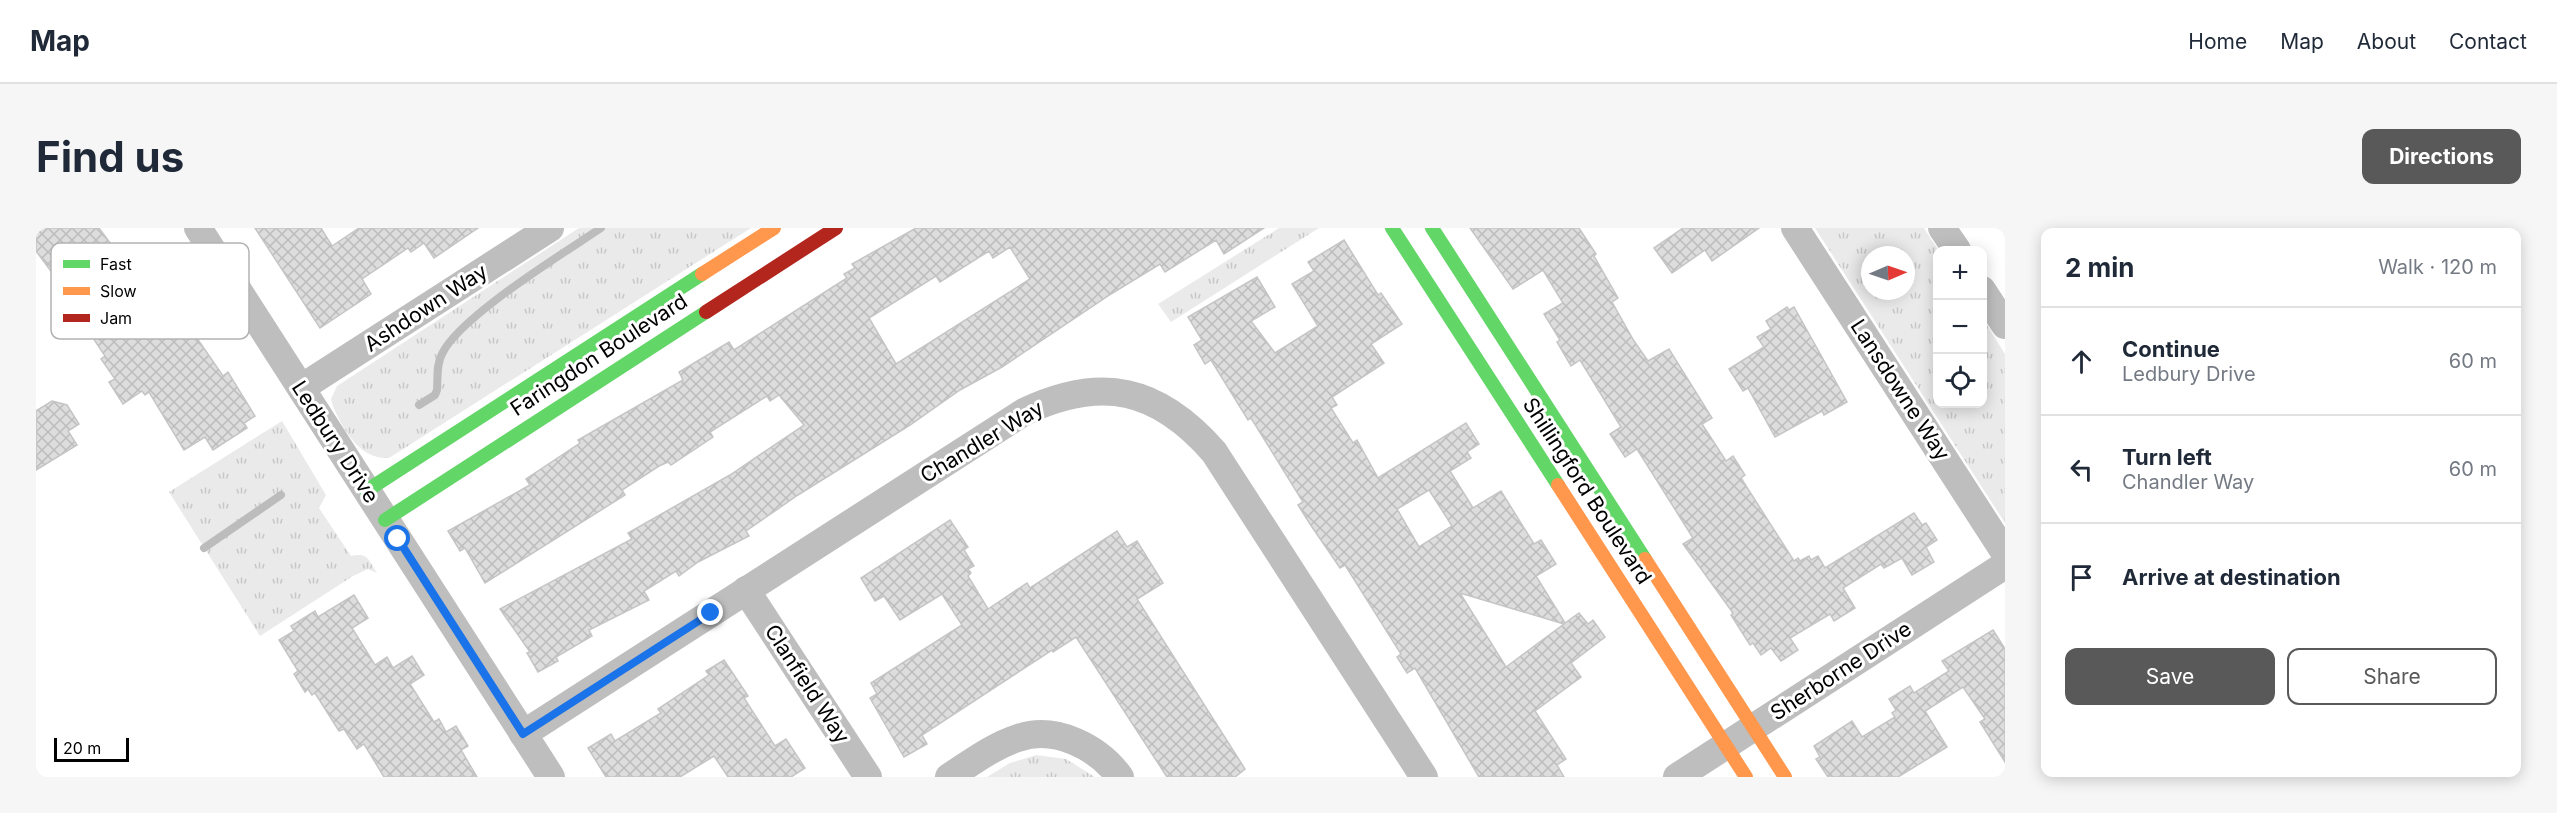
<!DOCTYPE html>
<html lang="en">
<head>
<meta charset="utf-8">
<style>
  body { margin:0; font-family:Inter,sans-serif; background:#f6f6f7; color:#1f2937 }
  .controls { position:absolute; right:18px; top:18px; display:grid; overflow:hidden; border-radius:12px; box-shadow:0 3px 15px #0003 }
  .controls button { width:54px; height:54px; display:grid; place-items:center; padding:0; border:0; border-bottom:2px solid #e0e1e3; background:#fff; color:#1f2937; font:30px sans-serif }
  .compass { position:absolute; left:1825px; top:18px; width:54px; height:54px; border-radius:50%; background:#fff; box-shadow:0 3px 15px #0003; rotate:88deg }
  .scale { position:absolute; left:18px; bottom:15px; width:75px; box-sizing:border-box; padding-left:6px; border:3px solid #000; border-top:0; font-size:16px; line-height:21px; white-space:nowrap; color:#000; -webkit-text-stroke:4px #fff; paint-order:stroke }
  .stop { position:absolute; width:18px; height:18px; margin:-14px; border:4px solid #1a73e8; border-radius:50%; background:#fff }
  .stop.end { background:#1a73e8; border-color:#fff; box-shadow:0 2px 6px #0008 }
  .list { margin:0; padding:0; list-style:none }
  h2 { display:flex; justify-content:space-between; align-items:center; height:78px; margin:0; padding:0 24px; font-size:26px }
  h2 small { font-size:20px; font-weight:400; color:#747a83 }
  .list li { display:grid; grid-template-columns:39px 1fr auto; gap:18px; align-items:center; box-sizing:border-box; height:108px; padding:0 24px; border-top:2px solid #e0e1e3 }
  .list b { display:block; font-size:22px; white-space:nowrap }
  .list p { margin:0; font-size:20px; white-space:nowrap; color:#747a83 }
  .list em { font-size:20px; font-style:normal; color:#747a83 }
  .actions { display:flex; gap:12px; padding:18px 24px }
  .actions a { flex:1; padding:14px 0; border:2px solid #595959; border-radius:12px; text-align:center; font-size:21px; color:#595959 }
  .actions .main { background:#595959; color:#fff }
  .icon { flex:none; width:33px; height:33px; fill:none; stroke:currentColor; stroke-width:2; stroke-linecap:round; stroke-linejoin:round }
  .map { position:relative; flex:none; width:1969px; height:549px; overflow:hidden; border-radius:12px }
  header { display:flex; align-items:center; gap:36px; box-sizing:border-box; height:84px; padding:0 30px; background:#fff; border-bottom:2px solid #e0e1e3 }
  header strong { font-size:28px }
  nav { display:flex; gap:33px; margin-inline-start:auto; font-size:21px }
  .intro { display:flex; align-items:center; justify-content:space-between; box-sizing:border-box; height:144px; padding:0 36px }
  h1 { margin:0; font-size:42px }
  .button { padding:15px 27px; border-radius:12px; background:#595959; color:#fff; font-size:21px; font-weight:700 }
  main { display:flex; gap:36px; padding:0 36px }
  aside { flex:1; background:#fff; border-radius:12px; box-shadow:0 3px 15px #0003 }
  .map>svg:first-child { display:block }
</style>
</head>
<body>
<header>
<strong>Map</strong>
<nav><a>Home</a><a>Map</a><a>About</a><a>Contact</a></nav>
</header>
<div class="intro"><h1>Find us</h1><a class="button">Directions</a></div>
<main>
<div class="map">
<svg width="1969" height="549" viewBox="0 0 1969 549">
  <defs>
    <pattern id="grass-tufts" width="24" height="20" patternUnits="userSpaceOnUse" patternTransform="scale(1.5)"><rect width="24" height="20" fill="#eaeaea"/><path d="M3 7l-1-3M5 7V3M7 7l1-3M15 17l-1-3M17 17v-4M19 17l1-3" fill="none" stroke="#c7c7c7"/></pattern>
    <pattern id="building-cross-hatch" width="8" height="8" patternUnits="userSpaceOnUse" patternTransform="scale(1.5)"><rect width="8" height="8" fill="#ddd"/><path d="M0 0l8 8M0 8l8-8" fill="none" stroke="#bcbcbc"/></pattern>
  </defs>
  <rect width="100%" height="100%" fill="#fff"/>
  <!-- grass -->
  <g fill="url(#grass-tufts)" fill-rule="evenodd">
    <path d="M 543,0 L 715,0 L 353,230 C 324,232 307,202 297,178 L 295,171 L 301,158 Z"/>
    <path d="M 1243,0 L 1283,0 L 1135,94 L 1122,76 Z"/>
    <path d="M 1779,0 L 1888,0 L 1902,22 L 1902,176 L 1946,176 L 1947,91 L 1969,126 L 1969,295 ZM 1834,27 L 1870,27 L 1870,63 L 1834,63 Z"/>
    <path d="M 246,193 L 290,267 L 283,280 L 315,328 C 332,324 332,331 341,345 L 332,341 L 317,348 L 224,408 L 133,264 Z"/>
    <path d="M 1000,527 L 1030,531 L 1059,549 L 951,549 L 974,535 Z"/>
  </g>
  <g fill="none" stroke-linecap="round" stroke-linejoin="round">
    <!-- stream -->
    <g stroke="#bcbcbc" stroke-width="8">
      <path d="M 383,177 L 399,167 L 401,162 C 402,150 400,137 406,126 C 423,89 528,25 565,0"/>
      <path d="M 168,320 L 245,267"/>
    </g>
  </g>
  <!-- building -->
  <g fill="url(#building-cross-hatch)" stroke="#c5c5c5" stroke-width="1.5" fill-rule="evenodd">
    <path d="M 0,0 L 63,0 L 86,31 L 108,17 L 121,37 L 114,42 L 187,148 L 192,144 L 219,188 L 208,195 L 211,200 L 177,222 L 169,209 L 148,222 L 113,164 L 109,167 L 106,163 L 87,176 L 73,154 L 79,151 L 65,131 L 69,128 L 24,60 L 26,58 L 0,23 Z"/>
    <path d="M 219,0 L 285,0 L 296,18 L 323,0 L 442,0 L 398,30 L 388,15 L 375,24 L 372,20 L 326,51 L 335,66 L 284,100 Z"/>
    <path d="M 880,0 L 1228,0 L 1188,26 L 1180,12 L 1129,44 L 1124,36 L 1075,66 L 966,139 L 924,162 L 874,197 L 762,267 L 710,303 L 713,308 L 662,334 L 643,348 L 640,343 L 608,363 L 613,372 L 553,402 L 556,408 L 520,429 L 522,433 L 502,444 L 491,425 L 494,424 L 464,381 L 596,311 L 592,305 L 694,247 L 768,197 L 743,167 L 734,173 L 731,168 L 674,204 L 677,209 L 635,237 L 632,234 L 623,238 L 586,262 L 589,267 L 449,355 L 429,320 L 424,323 L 412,303 L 494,257 L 490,251 L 544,215 L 542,212 L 647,152 L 643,144 L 693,114 L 698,122 L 811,50 L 808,46 L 819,40 L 816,36 ZM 974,19 L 994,51 L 860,136 L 833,90 L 900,48 L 904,54 L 953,23 L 957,30 Z"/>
    <path d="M 1434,0 L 1543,0 L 1560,26 L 1558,28 L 1582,70 L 1576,74 L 1598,113 L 1612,133 L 1633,121 L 1676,190 L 1666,196 L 1690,233 L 1697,228 L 1709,247 L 1705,250 L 1758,333 L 1762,330 L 1764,333 L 1773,328 L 1775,332 L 1782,328 L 1789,340 L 1878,285 L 1886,297 L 1890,295 L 1901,312 L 1890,319 L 1898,334 L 1876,347 L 1866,330 L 1848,340 L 1845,336 L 1807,360 L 1819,380 L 1798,393 L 1794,386 L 1754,410 L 1762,422 L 1745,433 L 1735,420 L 1725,427 L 1717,415 L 1714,417 L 1695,387 L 1697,385 L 1647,316 L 1657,310 L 1601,221 L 1589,229 L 1574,206 L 1585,199 L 1544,132 L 1535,138 L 1521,114 L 1524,112 L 1508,86 L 1527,75 L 1507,42 L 1477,61 Z"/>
    <path d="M 1647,0 L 1723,0 L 1676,33 L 1669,22 L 1636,45 L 1618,20 Z"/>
    <path d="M 1308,12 L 1342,67 L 1345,65 L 1366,96 L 1335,116 L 1348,135 L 1296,169 L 1301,177 L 1295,180 L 1317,215 L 1321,212 L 1342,250 L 1430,195 L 1443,216 L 1431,224 L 1435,230 L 1414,243 L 1437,280 L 1465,263 L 1498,316 L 1505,312 L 1520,336 L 1500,348 L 1529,395 L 1543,385 L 1552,396 L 1557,392 L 1569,409 L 1535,435 L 1545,449 L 1499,483 L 1530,531 L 1521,537 L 1528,549 L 1443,549 L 1379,440 L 1371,445 L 1361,429 L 1365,426 L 1309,337 L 1304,340 L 1274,296 L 1262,277 L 1267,274 L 1215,190 L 1212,192 L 1175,132 L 1169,136 L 1158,117 L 1166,112 L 1152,89 L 1221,49 L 1239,79 L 1215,93 L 1239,125 L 1282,98 L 1256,56 L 1278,43 L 1272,34 ZM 1393,262 L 1416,298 L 1383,319 L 1361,281 ZM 1424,365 L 1528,396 L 1470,439 Z"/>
    <path d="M 1751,79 L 1753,82 L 1758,79 L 1811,174 L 1788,187 L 1786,183 L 1739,209 L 1712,160 L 1707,163 L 1693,141 L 1728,119 L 1721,109 L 1735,101 L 1730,93 Z"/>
    <path d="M 16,173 L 31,177 L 43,196 L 32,203 L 41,217 L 0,242 L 0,183 Z"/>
    <path d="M 914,292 L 932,319 L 928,322 L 938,338 L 932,341 L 935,345 L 932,348 L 952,381 L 991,355 L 994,360 L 1081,303 L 1091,319 L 1101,313 L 1127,355 L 1101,371 L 1209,541 L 1199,549 L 1131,549 L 1040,409 L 1017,424 L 1016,422 L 886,507 L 891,516 L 868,529 L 834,470 L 841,466 L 835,455 L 926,397 L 906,366 L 864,392 L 848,368 L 839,373 L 825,350 Z"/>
    <path d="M 318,367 L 332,390 L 316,400 L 339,437 L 351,429 L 357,440 L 376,428 L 388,447 L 374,456 L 398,494 L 403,491 L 410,504 L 420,498 L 432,518 L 425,522 L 441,549 L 348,549 L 328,516 L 321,521 L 308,501 L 303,503 L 279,465 L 276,467 L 272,461 L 269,464 L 258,446 L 262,443 L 243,412 L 258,403 L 255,398 L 279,383 L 282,389 Z"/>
    <path d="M 1957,402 L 1969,421 L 1969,534 L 1944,494 L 1949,491 L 1927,459 L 1889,483 L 1911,519 L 1862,549 L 1792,549 L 1780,531 L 1784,529 L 1778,518 L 1816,493 L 1826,509 L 1859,489 L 1856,485 L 1860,482 L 1853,471 L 1874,458 L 1878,465 L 1913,443 L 1906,433 Z"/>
    <path d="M 688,432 L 712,468 L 708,470 L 739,518 L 750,511 L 769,540 L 755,549 L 692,549 L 678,528 L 644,549 L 570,549 L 552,520 L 575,506 L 579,513 L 625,485 L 622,481 L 673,447 L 670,443 Z"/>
  </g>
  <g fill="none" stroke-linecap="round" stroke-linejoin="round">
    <!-- street -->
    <g stroke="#bebebe" stroke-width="28">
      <path d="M 162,0 L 515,549"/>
      <path d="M 1759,0 L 1969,325"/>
      <path d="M 1906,0 L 1921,22"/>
      <path d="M 1946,62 L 1969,97"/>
      <path d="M 265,160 L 514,0"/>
      <path d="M 710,362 L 832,549"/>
      <path d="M 487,506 L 988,184 C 1066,147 1122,160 1178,224 L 1388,549"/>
      <path d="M 913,549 C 935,535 957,518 982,510 C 1019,497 1062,519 1084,549"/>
      <path d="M 1641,549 L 1969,337"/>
    </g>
    <!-- fast -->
    <g stroke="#63d668" stroke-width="14">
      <path d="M 1356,0 L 1522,257"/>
      <path d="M 1396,0 L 1609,331"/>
      <path d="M 330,263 L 666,46"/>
      <path d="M 349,292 L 670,84"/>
    </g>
    <!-- slow -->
    <g stroke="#ff974d" stroke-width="14">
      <path d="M 666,46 L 738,0"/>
      <path d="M 1522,257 L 1710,549"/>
      <path d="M 1609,331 L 1749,549"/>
    </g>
    <!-- jam -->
    <path stroke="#b3261e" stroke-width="14" d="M 670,84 L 800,0"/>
  </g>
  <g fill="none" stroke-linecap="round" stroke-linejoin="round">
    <!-- route -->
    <path stroke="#1a73e8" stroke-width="8" d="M 362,311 L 487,506 L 675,385"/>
  </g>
  <g text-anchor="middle" stroke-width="6" stroke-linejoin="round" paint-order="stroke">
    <!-- street labels -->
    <g font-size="21" fill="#000" stroke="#fff">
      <text transform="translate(390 80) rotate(-33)" y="7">Ashdown Way</text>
      <text transform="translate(563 127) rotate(-33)" y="7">Faringdon Boulevard</text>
      <text transform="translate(1864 162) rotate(57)" y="7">Lansdowne Way</text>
      <text transform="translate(299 214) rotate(57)" y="7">Ledbury Drive</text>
      <text transform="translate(946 214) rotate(-31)" y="7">Chandler Way</text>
      <text transform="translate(1551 263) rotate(57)" y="7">Shillingford Boulevard</text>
      <text transform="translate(1805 443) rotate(-33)" y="7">Sherborne Drive</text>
      <text transform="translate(771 456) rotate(57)" y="7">Clanfield Way</text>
    </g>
  </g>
  <!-- legend -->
  <rect x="15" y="15" width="198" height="96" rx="9" fill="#fff" stroke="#b2b2b2" stroke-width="1.5"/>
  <rect x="27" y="32" width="27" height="8" fill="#63d668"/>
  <rect x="27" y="59" width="27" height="8" fill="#ff974d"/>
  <rect x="27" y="86" width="27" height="8" fill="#b3261e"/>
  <g font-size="16" fill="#000">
    <text x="64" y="42">Fast</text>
    <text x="64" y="69">Slow</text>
    <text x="64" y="96">Jam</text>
  </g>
</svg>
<div class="controls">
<button>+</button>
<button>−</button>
<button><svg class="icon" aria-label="locate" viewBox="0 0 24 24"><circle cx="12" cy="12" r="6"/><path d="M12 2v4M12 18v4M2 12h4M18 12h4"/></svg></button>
</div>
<svg class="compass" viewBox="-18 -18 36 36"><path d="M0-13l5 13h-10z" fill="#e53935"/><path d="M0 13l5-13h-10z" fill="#747a83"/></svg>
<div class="scale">20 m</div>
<div class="stop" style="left:362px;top:311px"></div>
<div class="stop end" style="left:675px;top:385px"></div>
</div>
<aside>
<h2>2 min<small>Walk · 120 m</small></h2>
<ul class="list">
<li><svg class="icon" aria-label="ahead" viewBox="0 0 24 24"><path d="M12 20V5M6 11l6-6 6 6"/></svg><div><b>Continue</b><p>Ledbury Drive</p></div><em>60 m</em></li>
<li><svg class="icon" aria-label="left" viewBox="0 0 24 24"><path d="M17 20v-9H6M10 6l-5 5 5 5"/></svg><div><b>Turn left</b><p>Chandler Way</p></div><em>60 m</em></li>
<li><svg class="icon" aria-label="arrive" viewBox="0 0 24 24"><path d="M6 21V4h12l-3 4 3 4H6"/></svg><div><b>Arrive at destination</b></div></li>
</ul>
<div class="actions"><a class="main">Save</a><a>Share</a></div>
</aside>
</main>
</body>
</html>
